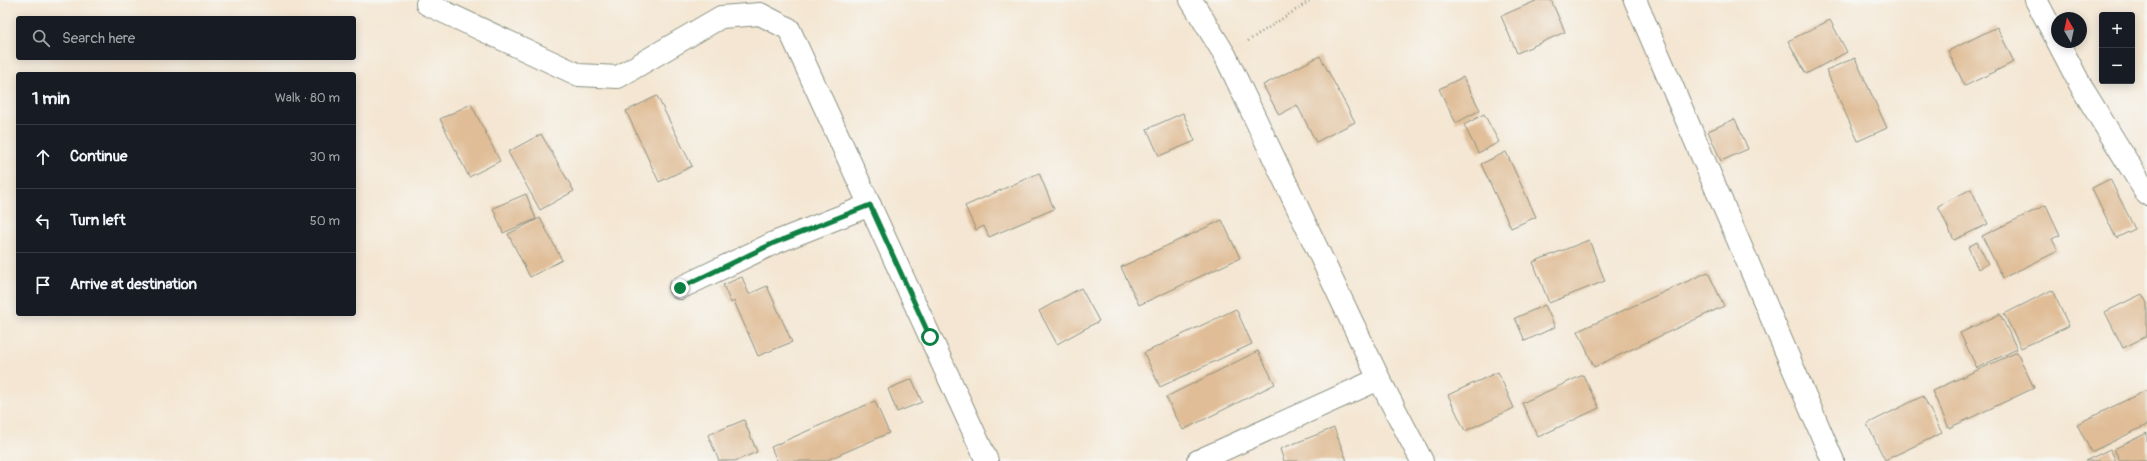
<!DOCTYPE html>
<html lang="en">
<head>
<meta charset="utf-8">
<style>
  body { margin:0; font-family:Pangolin,sans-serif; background:#242831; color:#f1f3f6 }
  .controls { position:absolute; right:12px; top:12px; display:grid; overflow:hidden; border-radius:4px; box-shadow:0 2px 10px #0003 }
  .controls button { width:36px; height:36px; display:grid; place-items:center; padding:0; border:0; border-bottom:1px solid #363941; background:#171b24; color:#f1f3f6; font:20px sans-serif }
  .compass { position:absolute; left:2051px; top:12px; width:36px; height:36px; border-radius:50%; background:#171b24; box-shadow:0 2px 10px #0003; rotate:351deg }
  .stop { position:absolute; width:12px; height:12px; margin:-9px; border:3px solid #0b8043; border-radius:50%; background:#fff }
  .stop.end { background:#0b8043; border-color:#fff; box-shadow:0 1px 4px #0008 }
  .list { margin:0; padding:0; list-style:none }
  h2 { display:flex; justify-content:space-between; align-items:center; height:52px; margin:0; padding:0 16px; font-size:17px }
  h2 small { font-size:13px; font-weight:400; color:#9ea1a6 }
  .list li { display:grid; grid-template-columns:26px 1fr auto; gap:12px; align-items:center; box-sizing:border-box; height:64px; padding:0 16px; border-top:1px solid #363941 }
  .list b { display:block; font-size:15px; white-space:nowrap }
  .list em { font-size:13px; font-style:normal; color:#9ea1a6 }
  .icon { flex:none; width:22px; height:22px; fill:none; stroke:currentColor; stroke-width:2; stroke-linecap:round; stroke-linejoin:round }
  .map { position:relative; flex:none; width:2147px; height:461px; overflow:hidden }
  .search { position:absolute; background:#171b24; box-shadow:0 2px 10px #0003; left:16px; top:16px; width:340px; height:44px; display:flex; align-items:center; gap:10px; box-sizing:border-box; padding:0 14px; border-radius:4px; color:#9ea1a6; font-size:15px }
  .panel { position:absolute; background:#171b24; box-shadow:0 2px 10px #0003; left:16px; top:72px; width:340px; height:244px; border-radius:4px }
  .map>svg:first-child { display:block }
</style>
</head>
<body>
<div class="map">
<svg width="2147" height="461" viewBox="0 0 2147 461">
  <rect width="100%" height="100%" fill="#f6f6f2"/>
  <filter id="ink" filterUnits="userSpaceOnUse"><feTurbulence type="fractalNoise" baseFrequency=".025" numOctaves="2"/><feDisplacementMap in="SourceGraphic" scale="8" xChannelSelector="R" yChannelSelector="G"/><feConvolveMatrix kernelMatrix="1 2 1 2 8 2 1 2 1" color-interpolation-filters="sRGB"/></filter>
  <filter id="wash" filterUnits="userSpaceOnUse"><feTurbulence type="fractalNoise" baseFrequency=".012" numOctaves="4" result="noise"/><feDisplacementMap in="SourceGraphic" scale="16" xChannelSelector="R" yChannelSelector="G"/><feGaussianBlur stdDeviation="0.9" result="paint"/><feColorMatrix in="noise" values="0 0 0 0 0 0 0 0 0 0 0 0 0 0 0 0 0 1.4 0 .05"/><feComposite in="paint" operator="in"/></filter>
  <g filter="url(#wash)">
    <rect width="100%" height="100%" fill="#f4e6d2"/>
    <g id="blocks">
      <!-- building -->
      <g fill="#e0bd97">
        <path d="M 1538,0 L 1551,0 L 1565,32 L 1517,53 L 1501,16 Z"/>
        <path d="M 1830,20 L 1847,52 L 1806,74 L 1788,41 Z"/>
        <path d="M 1997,27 L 2014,62 L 1965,86 L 1948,51 Z"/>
        <path d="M 1320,56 L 1355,122 L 1316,142 L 1297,105 L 1279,115 L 1263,85 Z"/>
        <path d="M 1855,58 L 1887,128 L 1858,141 L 1826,70 Z"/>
        <path d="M 1463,77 L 1480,110 L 1456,123 L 1439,89 Z"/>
        <path d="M 657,96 L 692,166 L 659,182 L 626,111 Z"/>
        <path d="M 471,104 L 500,161 L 469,177 L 440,119 Z"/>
        <path d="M 1183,113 L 1195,141 L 1159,156 L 1147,129 Z"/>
        <path d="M 1484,114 L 1499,142 L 1478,153 L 1464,125 Z"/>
        <path d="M 1735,119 L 1748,149 L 1721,161 L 1708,131 Z"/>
        <path d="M 541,134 L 574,191 L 540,210 L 508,152 Z"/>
        <path d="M 1506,152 L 1536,217 L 1511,228 L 1481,164 Z"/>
        <path d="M 1039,173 L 1054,209 L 989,237 L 984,226 L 976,230 L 965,206 Z"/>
        <path d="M 2110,179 L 2135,229 L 2116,238 L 2092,188 Z"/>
        <path d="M 1971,189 L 1988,224 L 1954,240 L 1938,206 Z"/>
        <path d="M 526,194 L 536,219 L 503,233 L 493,208 Z"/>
        <path d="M 2046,205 L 2060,235 L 2052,239 L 2058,251 L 2003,278 L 1982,236 Z"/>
        <path d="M 540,218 L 562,260 L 530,277 L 508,234 Z"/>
        <path d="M 1222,220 L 1240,258 L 1139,305 L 1121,267 Z"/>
        <path d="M 1589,240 L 1605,281 L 1549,303 L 1533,262 Z"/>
        <path d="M 1977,242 L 1988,264 L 1978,269 L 1968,247 Z"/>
        <path d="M 1708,272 L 1724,306 L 1594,367 L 1578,331 Z"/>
        <path d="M 742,277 L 749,294 L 767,286 L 792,342 L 758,356 L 734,301 L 731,303 L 723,285 Z"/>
        <path d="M 1081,288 L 1099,321 L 1057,344 L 1039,311 Z"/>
        <path d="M 2052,290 L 2069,326 L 2021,348 L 2004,314 Z"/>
        <path d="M 2142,294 L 2147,303 L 2147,336 L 2123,348 L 2105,312 Z"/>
        <path d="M 1545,305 L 1555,327 L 1525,341 L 1515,318 Z"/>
        <path d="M 1236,309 L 1252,344 L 1160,387 L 1144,353 Z"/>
        <path d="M 2000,314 L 2017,349 L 1977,368 L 1960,333 Z"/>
        <path d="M 1258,351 L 1275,384 L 1183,430 L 1166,397 Z"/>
        <path d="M 2017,352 L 2034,388 L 1949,428 L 1932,391 Z"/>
        <path d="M 1498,372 L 1514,408 L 1465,431 L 1448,395 Z"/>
        <path d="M 1583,375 L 1599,408 L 1538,437 L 1522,403 Z"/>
        <path d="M 912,379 L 922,402 L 897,412 L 888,389 Z"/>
        <path d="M 2147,390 L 2147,425 L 2091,452 L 2077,424 Z"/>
        <path d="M 1923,396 L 1942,433 L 1885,460 L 1867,424 Z"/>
        <path d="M 875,401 L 889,433 L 825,461 L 777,461 L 771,447 Z"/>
        <path d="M 744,420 L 757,452 L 735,461 L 719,461 L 708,435 Z"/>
        <path d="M 1334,428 L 1347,461 L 1284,461 L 1280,449 Z"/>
        <path d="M 2147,433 L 2147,461 L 2120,461 L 2114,449 Z"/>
        <path d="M 2110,449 L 2116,461 L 2085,461 Z"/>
      </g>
    </g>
  </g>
  <g filter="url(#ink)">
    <use href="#blocks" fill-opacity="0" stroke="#8a9283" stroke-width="1"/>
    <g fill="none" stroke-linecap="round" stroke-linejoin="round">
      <defs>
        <g id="minor">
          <path d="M 1191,0 L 1225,55 L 1379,379 L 1422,461"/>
          <path d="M 1635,0 L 1833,461"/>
          <path d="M 2036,0 L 2057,40"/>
          <path d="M 427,4 L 579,75 L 618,77 L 721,17 L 760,14 L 789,29 L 987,461"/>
          <path d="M 2058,42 L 2082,88 L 2147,194"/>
          <path d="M 680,288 L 774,243 L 870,205"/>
          <path d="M 1198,461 L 1379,379"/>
        </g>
      </defs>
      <!-- minor casing -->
      <use href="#minor" stroke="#8a9283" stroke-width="24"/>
      <!-- path -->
      <path stroke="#8a9283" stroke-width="2.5" stroke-dasharray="1 3" stroke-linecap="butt" d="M 1248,41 L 1311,0"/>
      <!-- minor -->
      <use href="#minor" stroke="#fff" stroke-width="22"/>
    </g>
  </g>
  <g fill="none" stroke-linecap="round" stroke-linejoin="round" filter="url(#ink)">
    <!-- route -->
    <path stroke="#0b8043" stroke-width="5" d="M 680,288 L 774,243 L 870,205 L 930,337"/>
  </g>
</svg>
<div class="controls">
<button>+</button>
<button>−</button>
</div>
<svg class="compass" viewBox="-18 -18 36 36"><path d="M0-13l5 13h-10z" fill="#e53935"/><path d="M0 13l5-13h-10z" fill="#9ea1a6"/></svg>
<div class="stop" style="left:930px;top:337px"></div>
<div class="stop end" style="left:680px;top:288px"></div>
<div class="search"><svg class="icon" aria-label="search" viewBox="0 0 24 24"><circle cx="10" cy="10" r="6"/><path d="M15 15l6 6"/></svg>Search here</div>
<section class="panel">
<h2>1 min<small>Walk · 80 m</small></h2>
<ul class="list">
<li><svg class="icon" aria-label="ahead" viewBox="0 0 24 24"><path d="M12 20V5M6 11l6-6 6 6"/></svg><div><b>Continue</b></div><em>30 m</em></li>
<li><svg class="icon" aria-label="left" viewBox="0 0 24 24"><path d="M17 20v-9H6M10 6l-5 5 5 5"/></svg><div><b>Turn left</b></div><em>50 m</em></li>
<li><svg class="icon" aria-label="arrive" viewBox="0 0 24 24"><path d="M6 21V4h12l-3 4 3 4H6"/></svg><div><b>Arrive at destination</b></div></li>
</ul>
</section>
</div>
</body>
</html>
